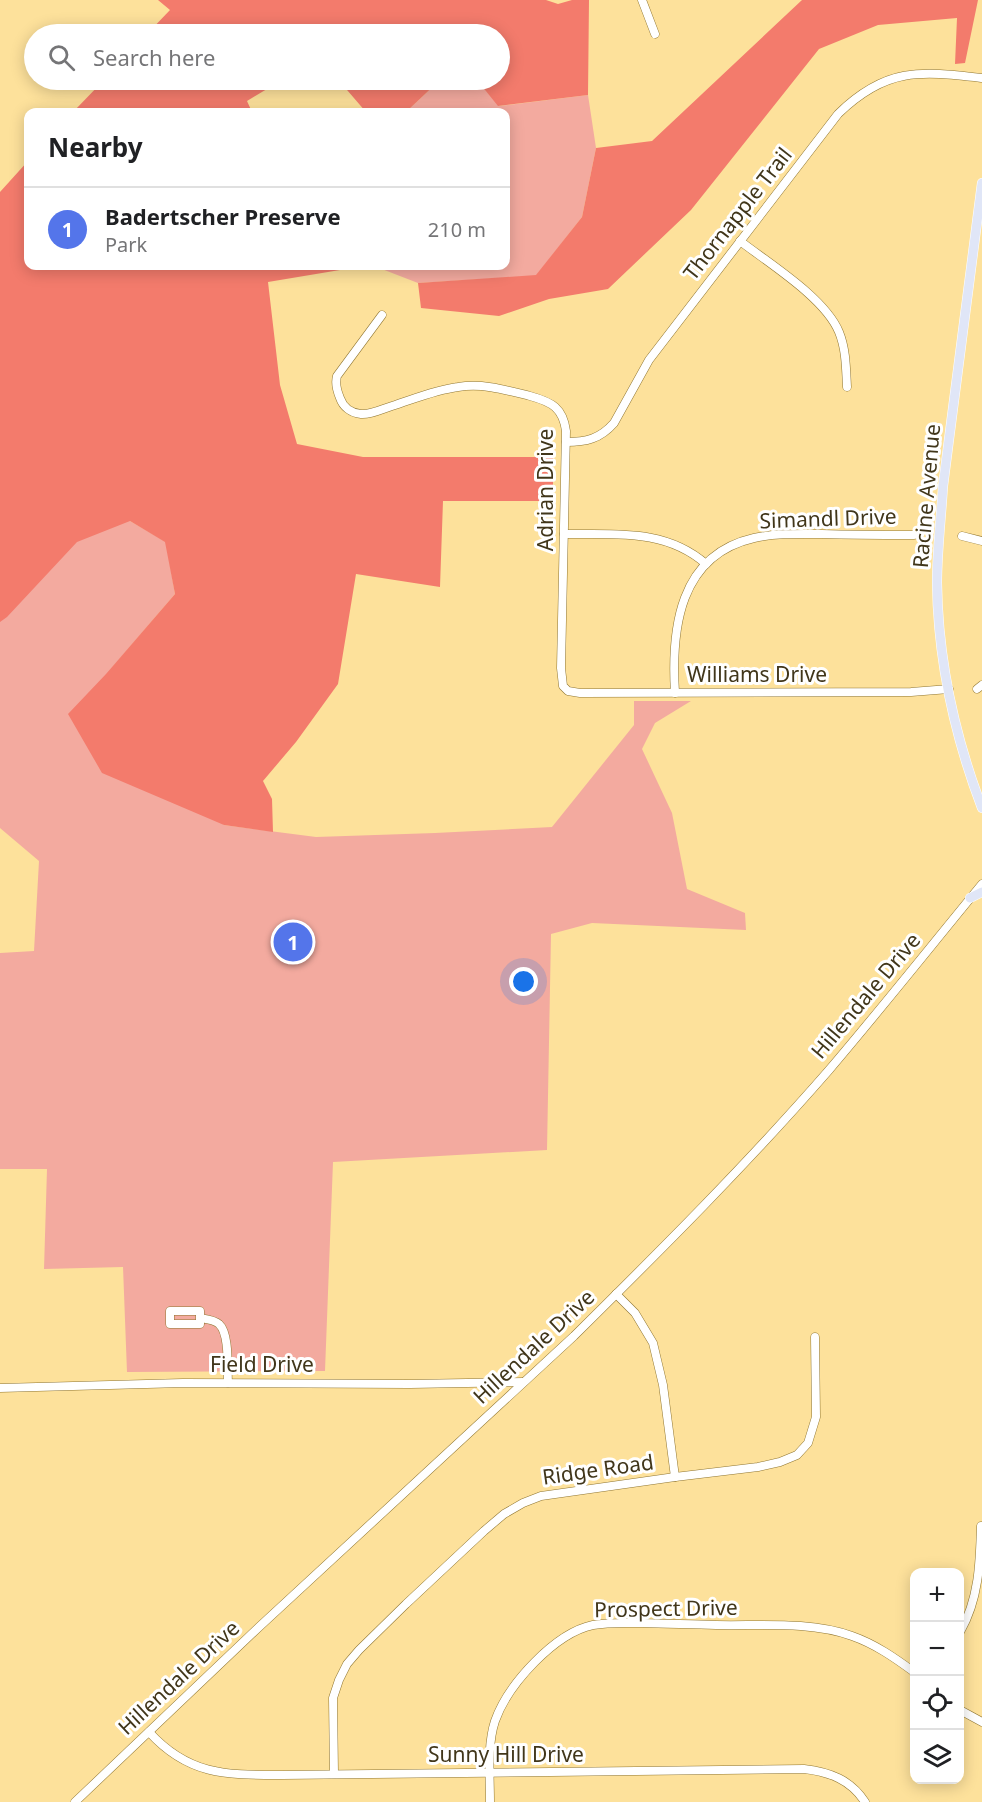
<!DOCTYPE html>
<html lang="en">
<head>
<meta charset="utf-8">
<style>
  body { margin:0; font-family:"Noto Sans",sans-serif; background:#f2f2f2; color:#202124 }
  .controls { position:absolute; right:18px; bottom:18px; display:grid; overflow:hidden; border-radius:12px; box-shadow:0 3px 15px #0003 }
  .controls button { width:54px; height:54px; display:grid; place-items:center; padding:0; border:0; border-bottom:2px solid #e0e0e0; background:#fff; color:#202124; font:30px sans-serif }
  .you { position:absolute; left:524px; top:982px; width:21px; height:21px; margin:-15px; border:4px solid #fff; border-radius:50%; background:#1a73e8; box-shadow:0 0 0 9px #1a73e833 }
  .badge { display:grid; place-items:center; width:39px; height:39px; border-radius:50%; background:#5475ea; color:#fff; font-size:20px; font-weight:700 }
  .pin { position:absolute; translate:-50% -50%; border:3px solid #fff; box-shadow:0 2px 6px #0006 }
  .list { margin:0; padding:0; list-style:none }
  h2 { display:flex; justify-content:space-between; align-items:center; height:78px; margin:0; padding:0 24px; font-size:26px }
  h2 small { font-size:20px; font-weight:400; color:#757577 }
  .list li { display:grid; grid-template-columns:39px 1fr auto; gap:18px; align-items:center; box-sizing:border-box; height:84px; padding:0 24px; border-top:2px solid #e0e0e0 }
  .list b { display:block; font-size:22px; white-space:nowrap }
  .list p { margin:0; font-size:20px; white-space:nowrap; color:#757577 }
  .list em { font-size:20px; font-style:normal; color:#757577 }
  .icon { flex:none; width:33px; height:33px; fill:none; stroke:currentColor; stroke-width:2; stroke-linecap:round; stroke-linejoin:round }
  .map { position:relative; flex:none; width:982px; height:1802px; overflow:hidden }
  .search { position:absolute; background:#fff; box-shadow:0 3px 15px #0003; left:24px; top:24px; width:486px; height:66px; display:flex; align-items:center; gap:15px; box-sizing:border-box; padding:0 21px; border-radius:33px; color:#757577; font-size:22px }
  .panel { position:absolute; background:#fff; box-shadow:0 3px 15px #0003; left:24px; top:108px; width:486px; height:162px; border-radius:12px }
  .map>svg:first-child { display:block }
</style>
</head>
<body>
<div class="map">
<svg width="982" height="1802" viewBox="0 0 982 1802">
  <rect width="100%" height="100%" fill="#fde19b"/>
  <!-- green -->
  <g fill="#f3aa9f">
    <path d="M 440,80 L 477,80 L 499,106 L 588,95 L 596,148 L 582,217 L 536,276 L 418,283 L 374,266 L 506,266 L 506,112 L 406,112 Z"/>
    <path d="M 0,501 L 130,521 L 166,542 L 175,594 L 110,670 L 224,825 L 316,837 L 435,833 L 552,827 L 634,725 L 634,701 L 691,701 L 655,723 L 642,749 L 672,813 L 687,889 L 745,913 L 746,930 L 592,923 L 551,934 L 547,1150 L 333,1162 L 325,1371 L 127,1372 L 123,1267 L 44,1269 L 47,1169 L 0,1169 L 0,953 L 34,951 L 39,861 L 0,828 Z"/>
  </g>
  <!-- forest -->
  <g fill="#f37b6c">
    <path d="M 158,0 L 546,0 L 558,4 L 572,0 L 589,0 L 588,95 L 498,106 L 477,80 L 500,80 L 500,34 L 147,34 L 170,10 Z"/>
    <path d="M 802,0 L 978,0 L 965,63 L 955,64 L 957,18 L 878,25 L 819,49 L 691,210 L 608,289 L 549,299 L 499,316 L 421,308 L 418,283 L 536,275 L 582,217 L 596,148 L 652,141 Z"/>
    <path d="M 104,80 L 282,80 L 247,101 L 252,112 L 73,112 Z"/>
    <path d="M 333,80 L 440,80 L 406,112 L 366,112 L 341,83 Z"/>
    <path d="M 28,161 L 28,266 L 357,266 L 358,267 L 268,282 L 280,385 L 297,444 L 363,457 L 553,457 L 553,501 L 443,501 L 440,587 L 356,574 L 338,684 L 296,742 L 263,781 L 272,799 L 273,832 L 224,825 L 102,773 L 68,714 L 106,674 L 175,594 L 165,542 L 130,521 L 77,542 L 7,617 L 0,622 L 0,192 Z"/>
  </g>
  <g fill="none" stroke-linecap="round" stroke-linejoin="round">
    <defs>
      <g id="minor">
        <path d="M 642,0 L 655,34"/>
        <path d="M 740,241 C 770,264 825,298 839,332 C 846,349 846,368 847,387"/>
        <path d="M 382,315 L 337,376 C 335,383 337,391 340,398 C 343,407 351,413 361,414 C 371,415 382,409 392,406 C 414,399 435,390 458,387 C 483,383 506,390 530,396 C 552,402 563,408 566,431 L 561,668 L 563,686 L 568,691 L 580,693 L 911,692 L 949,689"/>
        <path d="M 566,442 C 586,442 600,439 614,423 L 649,360 L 838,114 C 886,67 920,71 982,78"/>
        <path d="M 564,534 C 615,535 665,528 706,564"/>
        <path d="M 962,536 L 982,541"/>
        <path d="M 977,689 L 982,685"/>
        <path d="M 675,693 C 671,629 679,555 754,538 C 776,533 800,534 822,534 C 853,535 883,535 914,535"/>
        <path d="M 616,1294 L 635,1313 L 653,1343 L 663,1385 L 675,1477"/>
        <path d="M 200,1318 L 200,1311 L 170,1311 L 170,1324 L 200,1324 L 200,1318 C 206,1319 215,1320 219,1324 C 230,1334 227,1369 228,1383"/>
        <path d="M 0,1388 L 183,1383 L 410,1384 L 523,1382"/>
        <path d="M 960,1632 C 979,1599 980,1563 981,1526"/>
        <path d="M 960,1710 L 982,1722"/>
        <path d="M 149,1732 C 189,1776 227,1775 282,1775 L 804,1769 C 830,1772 851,1780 865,1802"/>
        <path d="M 334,1774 L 333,1698 L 339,1680 L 347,1664 L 359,1650 L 406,1604 L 484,1531 L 504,1514 L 523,1503 L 541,1496 L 675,1477 L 758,1467 L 780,1462 L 797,1455 L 808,1443 L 816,1417 L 815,1337"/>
        <path d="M 75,1802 L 259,1627 L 574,1336 C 661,1250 748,1163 829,1070 C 881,1009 931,946 982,884"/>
        <path d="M 490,1802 C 490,1776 487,1745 495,1721 C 508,1684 555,1633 593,1625 C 609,1622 627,1623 643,1623 C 668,1624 692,1624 716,1625 C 760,1626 810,1621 852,1636 C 875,1644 895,1658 914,1672"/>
      </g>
      <g id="major">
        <path d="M 982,183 L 943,486 C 941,519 937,551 937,583 C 938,659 955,737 982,808"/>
        <path d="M 970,898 L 982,892"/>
      </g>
    </defs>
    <!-- minor casing -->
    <use href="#minor" stroke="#907631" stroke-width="9"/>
    <!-- major casing -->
    <use href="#major" stroke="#fff" stroke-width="10"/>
    <!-- minor -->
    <use href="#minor" stroke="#fff" stroke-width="8"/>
    <!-- major -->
    <use href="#major" stroke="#e0e6f7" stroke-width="9"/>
  </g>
  <g text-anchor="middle" stroke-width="6" stroke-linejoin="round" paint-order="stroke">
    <!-- street labels -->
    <g font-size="21" fill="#41361a" stroke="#fff">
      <text transform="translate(738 214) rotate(-52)" y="7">Thornapple Trail</text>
      <text transform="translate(546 490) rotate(-90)" y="7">Adrian Drive</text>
      <text transform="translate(927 496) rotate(-85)" y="7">Racine Avenue</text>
      <text transform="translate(828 519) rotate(-2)" y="7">Simandl Drive</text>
      <text x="757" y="682">Williams Drive</text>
      <text transform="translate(866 996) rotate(-50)" y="7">Hillendale Drive</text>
      <text transform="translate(534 1347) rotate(-43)" y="7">Hillendale Drive</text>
      <text x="262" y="1372">Field Drive</text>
      <text transform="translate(598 1470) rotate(-8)" y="7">Ridge Road</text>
      <text transform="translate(666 1609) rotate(-1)" y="7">Prospect Drive</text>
      <text transform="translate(179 1678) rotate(-43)" y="7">Hillendale Drive</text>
      <text x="506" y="1762">Sunny Hill Drive</text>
    </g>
  </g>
</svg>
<div class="controls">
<button>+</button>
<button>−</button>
<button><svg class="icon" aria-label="locate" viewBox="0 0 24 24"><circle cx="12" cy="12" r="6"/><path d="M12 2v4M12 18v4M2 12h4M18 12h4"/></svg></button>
<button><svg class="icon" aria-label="layers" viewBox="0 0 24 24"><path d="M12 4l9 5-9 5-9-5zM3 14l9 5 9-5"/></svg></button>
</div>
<div class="you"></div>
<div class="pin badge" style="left:293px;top:942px">1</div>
<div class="search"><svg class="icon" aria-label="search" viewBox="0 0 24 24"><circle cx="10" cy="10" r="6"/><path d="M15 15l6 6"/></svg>Search here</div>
<section class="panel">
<h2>Nearby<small></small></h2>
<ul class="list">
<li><span class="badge">1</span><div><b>Badertscher Preserve</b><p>Park</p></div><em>210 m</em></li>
</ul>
</section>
</div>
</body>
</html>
